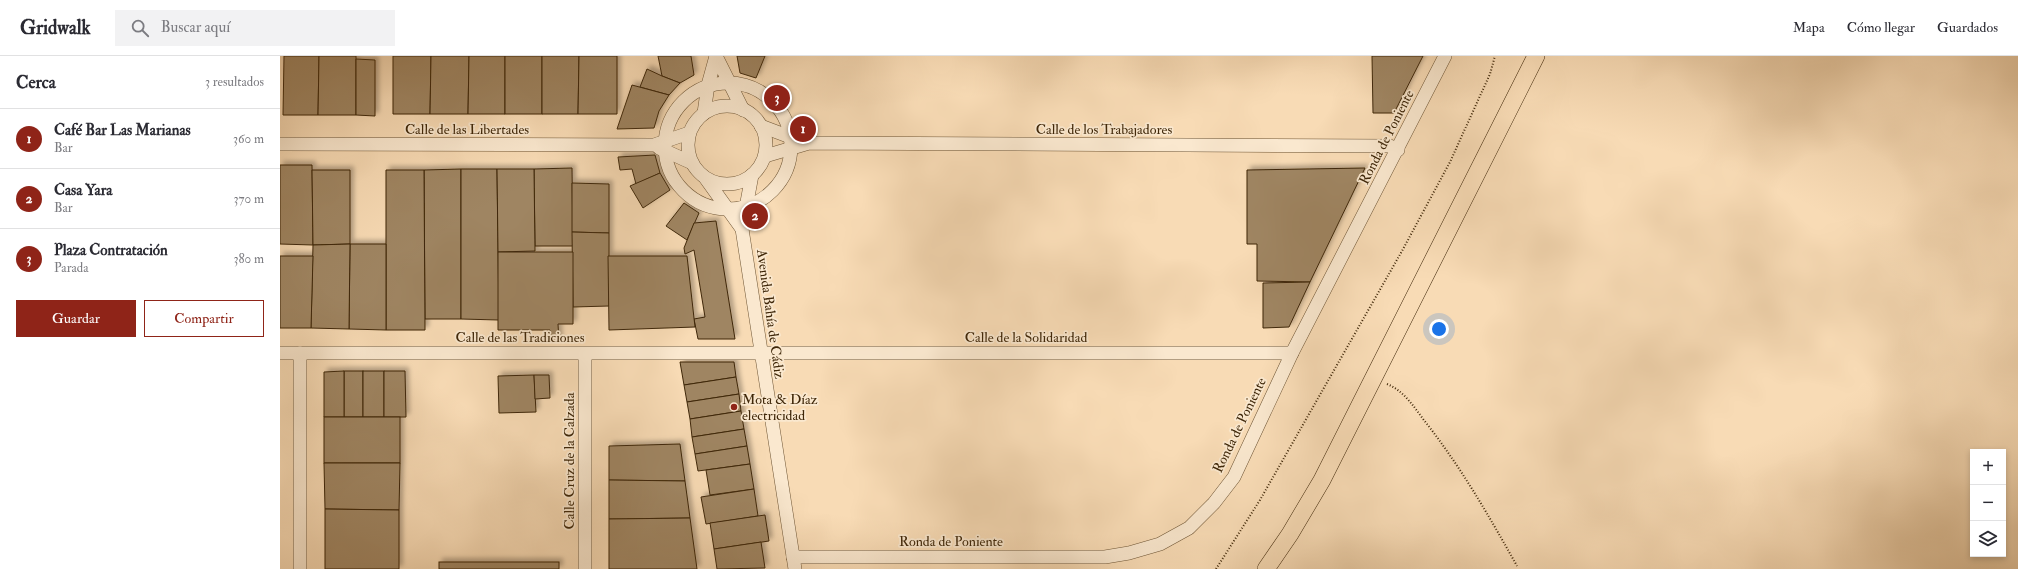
<!DOCTYPE html>
<html lang="es">
<head>
<meta charset="utf-8">
<style>
  body { margin:0; font-family:"IM FELL Double Pica",serif; background:#f2f2f3; color:#2b2b33 }
  .controls { position:absolute; right:12px; bottom:12px; display:grid; overflow:hidden; border-radius:0px; box-shadow:0 2px 6px #0003 }
  .controls button { width:36px; height:36px; display:grid; place-items:center; padding:0; border:0; border-bottom:1px solid #e1e1e2; background:#fff; color:#2b2b33; font:20px sans-serif }
  .you { position:absolute; left:1159px; top:273px; width:14px; height:14px; margin:-10px; border:3px solid #fff; border-radius:50%; background:#1a73e8; box-shadow:0 0 0 6px #1a73e833 }
  .badge { display:grid; place-items:center; width:26px; height:26px; border-radius:50%; background:#8f2418; color:#fff; font-size:13px; font-weight:700 }
  .pin { position:absolute; translate:-50% -50%; border:2px solid #fff; box-shadow:0 1px 4px #0006 }
  .list { margin:0; padding:0; list-style:none }
  h2 { display:flex; justify-content:space-between; align-items:center; height:52px; margin:0; padding:0 16px; font-size:17px }
  h2 small { font-size:13px; font-weight:400; color:#7c7c81 }
  .list li { display:grid; grid-template-columns:26px 1fr auto; gap:12px; align-items:center; box-sizing:border-box; height:60px; padding:0 16px; border-top:1px solid #e1e1e2 }
  .list b { display:block; font-size:15px; white-space:nowrap }
  .list p { margin:0; font-size:13px; white-space:nowrap; color:#7c7c81 }
  .list em { font-size:13px; font-style:normal; color:#7c7c81 }
  .actions { display:flex; gap:8px; padding:12px 16px }
  .actions a { flex:1; padding:9px 0; border:1px solid #8f2418; border-radius:0px; text-align:center; font-size:14px; color:#8f2418 }
  .actions .main { background:#8f2418; color:#fff }
  .icon { flex:none; width:22px; height:22px; fill:none; stroke:currentColor; stroke-width:2; stroke-linecap:round; stroke-linejoin:round }
  .map { position:relative; flex:none; width:1738px; height:513px; overflow:hidden }
  header { display:flex; align-items:center; gap:24px; box-sizing:border-box; height:56px; padding:0 20px; background:#fff; border-bottom:1px solid #e1e1e2 }
  header strong { font-size:19px }
  nav { display:flex; gap:22px; margin-inline-start:auto; font-size:14px }
  .search { width:280px; height:36px; background:#f2f2f3; display:flex; align-items:center; gap:10px; box-sizing:border-box; padding:0 14px; border-radius:0px; color:#7c7c81; font-size:15px }
  main { display:flex }
  aside { flex:1; background:#fff }
  .map>svg:first-child { display:block }
</style>
</head>
<body>
<header>
<strong>Gridwalk</strong>
<div class="search"><svg class="icon" aria-label="search" viewBox="0 0 24 24"><circle cx="10" cy="10" r="6"/><path d="M15 15l6 6"/></svg>Buscar aquí</div>
<nav><a>Mapa</a><a>Cómo llegar</a><a>Guardados</a></nav>
</header>
<main>
<aside>
<h2>Cerca<small>3 resultados</small></h2>
<ul class="list">
<li><span class="badge">1</span><div><b>Café Bar Las Marianas</b><p>Bar</p></div><em>360 m</em></li>
<li><span class="badge">2</span><div><b>Casa Yara</b><p>Bar</p></div><em>370 m</em></li>
<li><span class="badge">3</span><div><b>Plaza Contratación</b><p>Parada</p></div><em>380 m</em></li>
</ul>
<div class="actions"><a class="main">Guardar</a><a>Compartir</a></div>
</aside>
<div class="map">
<svg width="1738" height="513" viewBox="0 0 1738 513">
  <defs>
    <filter id="shadow"><feDropShadow dx="3.5" dy="-3.5" stdDeviation="2" flood-color="#0004"/></filter>
  </defs>
  <rect width="100%" height="100%" fill="#f8dbb5"/>
  <filter id="stains"><feTurbulence type="fractalNoise" baseFrequency=".005" numOctaves="4"/><feColorMatrix values="0 0 0 0 .2 0 0 0 0 .09 0 0 0 0 .02 0 0 0 .5 -.17"/></filter>
  <radialGradient id="worn" r=".72"><stop offset=".6" stop-color="#630" stop-opacity="0"/><stop offset="1" stop-color="#630" stop-opacity=".3"/></radialGradient>
  <!-- building -->
  <g fill="#9f8562" stroke="#3f2709" filter="url(#shadow)">
    <path d="M 4,0 L 39,0 L 38,59 L 3,59 Z"/>
    <path d="M 39,0 L 76,0 L 76,59 L 38,59 Z"/>
    <path d="M 113,0 L 151,0 L 150,58 L 113,58 Z"/>
    <path d="M 151,0 L 189,0 L 188,58 L 150,58 Z"/>
    <path d="M 189,0 L 225,0 L 225,58 L 188,58 Z"/>
    <rect x="225" y="0" width="37" height="58"/>
    <path d="M 262,0 L 299,0 L 298,58 L 262,58 Z"/>
    <path d="M 299,0 L 337,0 L 337,58 L 298,58 Z"/>
    <path d="M 378,0 L 411,0 L 414,19 L 400,27 L 382,20 Z"/>
    <path d="M 457,0 L 485,0 L 476,22 L 460,17 Z"/>
    <path d="M 1092,0 L 1143,0 L 1114,57 L 1093,57 Z"/>
    <path d="M 76,3 L 95,4 L 95,60 L 76,59 Z"/>
    <path d="M 367,13 L 382,20 L 400,27 L 389,39 L 360,31 Z"/>
    <path d="M 352,29 L 389,39 L 379,55 L 374,72 L 337,73 Z"/>
    <path d="M 375,99 L 380,117 L 356,128 L 352,113 L 340,114 L 338,101 Z"/>
    <path d="M 0,109 L 32,109 L 33,189 L 0,188 Z"/>
    <path d="M 292,112 L 293,190 L 255,190 L 254,113 Z"/>
    <path d="M 1085,112 L 1030,226 L 977,225 L 977,188 L 967,188 L 967,114 Z"/>
    <path d="M 181,113 L 181,263 L 145,263 L 144,114 Z"/>
    <path d="M 181,113 L 217,113 L 219,264 L 181,263 Z"/>
    <path d="M 217,113 L 254,113 L 255,195 L 218,196 Z"/>
    <path d="M 32,114 L 70,114 L 70,188 L 33,189 Z"/>
    <path d="M 106,114 L 144,114 L 145,274 L 106,274 Z"/>
    <path d="M 380,117 L 390,134 L 363,152 L 350,130 Z"/>
    <path d="M 292,127 L 329,128 L 329,177 L 292,176 Z"/>
    <path d="M 404,147 L 419,157 L 407,184 L 386,170 Z"/>
    <path d="M 436,165 L 455,283 L 418,283 L 414,263 L 425,261 L 414,194 L 405,198 L 404,192 L 414,167 Z"/>
    <path d="M 292,176 L 329,177 L 329,250 L 293,251 Z"/>
    <path d="M 70,188 L 106,188 L 106,274 L 69,273 Z"/>
    <path d="M 70,188 L 69,273 L 31,272 L 33,189 Z"/>
    <path d="M 218,196 L 293,196 L 293,268 L 278,268 L 279,285 L 270,286 L 270,274 L 218,274 Z"/>
    <path d="M 0,200 L 33,200 L 31,272 L 0,272 Z"/>
    <path d="M 328,200 L 407,200 L 415,271 L 329,274 Z"/>
    <path d="M 1030,226 L 1009,271 L 983,272 L 983,227 Z"/>
    <path d="M 400,306 L 454,306 L 456,321 L 404,329 Z"/>
    <rect x="64" y="315" width="19" height="46"/>
    <path d="M 64,315 L 64,361 L 44,361 L 44,316 Z"/>
    <rect x="83" y="315" width="21" height="46"/>
    <path d="M 104,315 L 125,315 L 126,361 L 104,361 Z"/>
    <path d="M 254,319 L 256,356 L 219,357 L 218,320 Z"/>
    <path d="M 254,319 L 269,319 L 270,342 L 255,343 Z"/>
    <path d="M 456,321 L 459,338 L 407,346 L 404,329 Z"/>
    <path d="M 459,338 L 461,355 L 410,363 L 407,346 Z"/>
    <path d="M 461,355 L 464,373 L 412,381 L 410,363 Z"/>
    <rect x="44" y="361" width="76" height="46"/>
    <path d="M 464,373 L 467,390 L 415,398 L 412,381 Z"/>
    <path d="M 400,388 L 405,425 L 329,424 L 329,390 Z"/>
    <path d="M 467,390 L 470,408 L 418,415 L 415,398 Z"/>
    <path d="M 44,407 L 120,407 L 119,454 L 45,453 Z"/>
    <path d="M 470,408 L 474,433 L 430,439 L 426,414 Z"/>
    <path d="M 329,424 L 405,425 L 410,462 L 329,463 Z"/>
    <path d="M 474,433 L 478,460 L 426,468 L 421,441 Z"/>
    <path d="M 45,453 L 119,454 L 119,513 L 45,513 Z"/>
    <path d="M 485,459 L 489,485 L 434,493 L 430,467 Z"/>
    <path d="M 410,462 L 417,513 L 329,513 L 329,463 Z"/>
    <path d="M 481,486 L 485,512 L 437,513 L 434,493 Z"/>
    <rect x="159" y="506" width="120" height="7"/>
  </g>
  <g fill="none" stroke-linecap="round" stroke-linejoin="round">
    <defs>
      <g id="minor">
        <path d="M 436,0 L 463,54"/>
        <circle cx="448" cy="90" r="63"/>
        <circle cx="447" cy="89" r="39"/>
        <path d="M 424,57 L 428,29 L 436,0"/>
        <path d="M 481,70 L 518,84"/>
        <path d="M 0,88 L 374,89 L 409,77"/>
        <path d="M 379,92 L 412,107"/>
        <path d="M 485,100 L 529,87 L 1110,90 L 1118,94"/>
        <path d="M 472,119 L 462,173 L 515,513"/>
        <path d="M 426,123 L 462,173"/>
        <path d="M 0,297 L 1012,297"/>
        <path d="M 20,297 L 20,513"/>
        <path d="M 305,298 L 305,513"/>
        <path d="M 513,501 L 825,501 L 849,497 L 880,488 L 909,472 L 934,447 L 954,421 L 1012,297 L 1165,0"/>
      </g>
      <path id="major" d="M 986,513 L 1010,478 L 1042,424 L 1256,0"/>
    </defs>
    <!-- minor casing -->
    <use href="#minor" stroke="#6d5434" stroke-width="14"/>
    <!-- major casing -->
    <use href="#major" stroke="#3f2709" stroke-width="18"/>
    <!-- path -->
    <g stroke="#3f2709" stroke-width="2" stroke-dasharray="1 2" stroke-linecap="butt">
      <path d="M 1107,328 C 1126,336 1135,353 1147,368 C 1182,413 1209,460 1237,510"/>
      <path d="M 936,513 L 980,444 L 1122,195 L 1170,106 L 1210,18 L 1215,0"/>
    </g>
    <!-- minor -->
    <use href="#minor" stroke="#fae8cf" stroke-width="13"/>
    <!-- major -->
    <use href="#major" stroke="#f8dbb5" stroke-width="17"/>
  </g>
  <!-- markers -->
  <circle fill="#8f2418" stroke="#fae8cf" stroke-width="1.5" cx="454" cy="351" r="4"/>
  <g text-anchor="middle" stroke-width="3.5" stroke-linejoin="round" paint-order="stroke">
    <!-- street labels -->
    <g font-size="14" fill="#3f2709" stroke="#fae8cf">
      <text x="187" y="78">Calle de las Libertades</text>
      <text x="824" y="78">Calle de los Trabajadores</text>
      <text transform="translate(1106 81) rotate(-63)" y="5">Ronda de Poniente</text>
      <text transform="translate(491 258) rotate(82)" y="5">Avenida Bahía de Cádiz</text>
      <text x="240" y="286">Calle de las Tradiciones</text>
      <text x="746" y="286">Calle de la Solidaridad</text>
      <text transform="translate(959 369) rotate(-64)" y="5">Ronda de Poniente</text>
      <text transform="translate(289 405) rotate(-90)" y="5">Calle Cruz de la Calzada</text>
      <text x="671" y="490">Ronda de Poniente</text>
    </g>
    <!-- poi labels -->
    <g font-size="14" fill="#3f2709" stroke="#fae8cf" text-anchor="start">
      <text x="462" y="348">Mota &amp; Díaz<tspan x="462" dy="16">electricidad</tspan></text>
    </g>
  </g>
  <rect width="100%" height="100%" filter="url(#stains)"/>
  <rect width="100%" height="100%" fill="url(#worn)"/>
</svg>
<div class="controls">
<button>+</button>
<button>−</button>
<button><svg class="icon" aria-label="layers" viewBox="0 0 24 24"><path d="M12 4l9 5-9 5-9-5zM3 14l9 5 9-5"/></svg></button>
</div>
<div class="you"></div>
<div class="pin badge" style="left:523px;top:73px">1</div>
<div class="pin badge" style="left:475px;top:160px">2</div>
<div class="pin badge" style="left:497px;top:42px">3</div>
</div>
</main>
</body>
</html>
